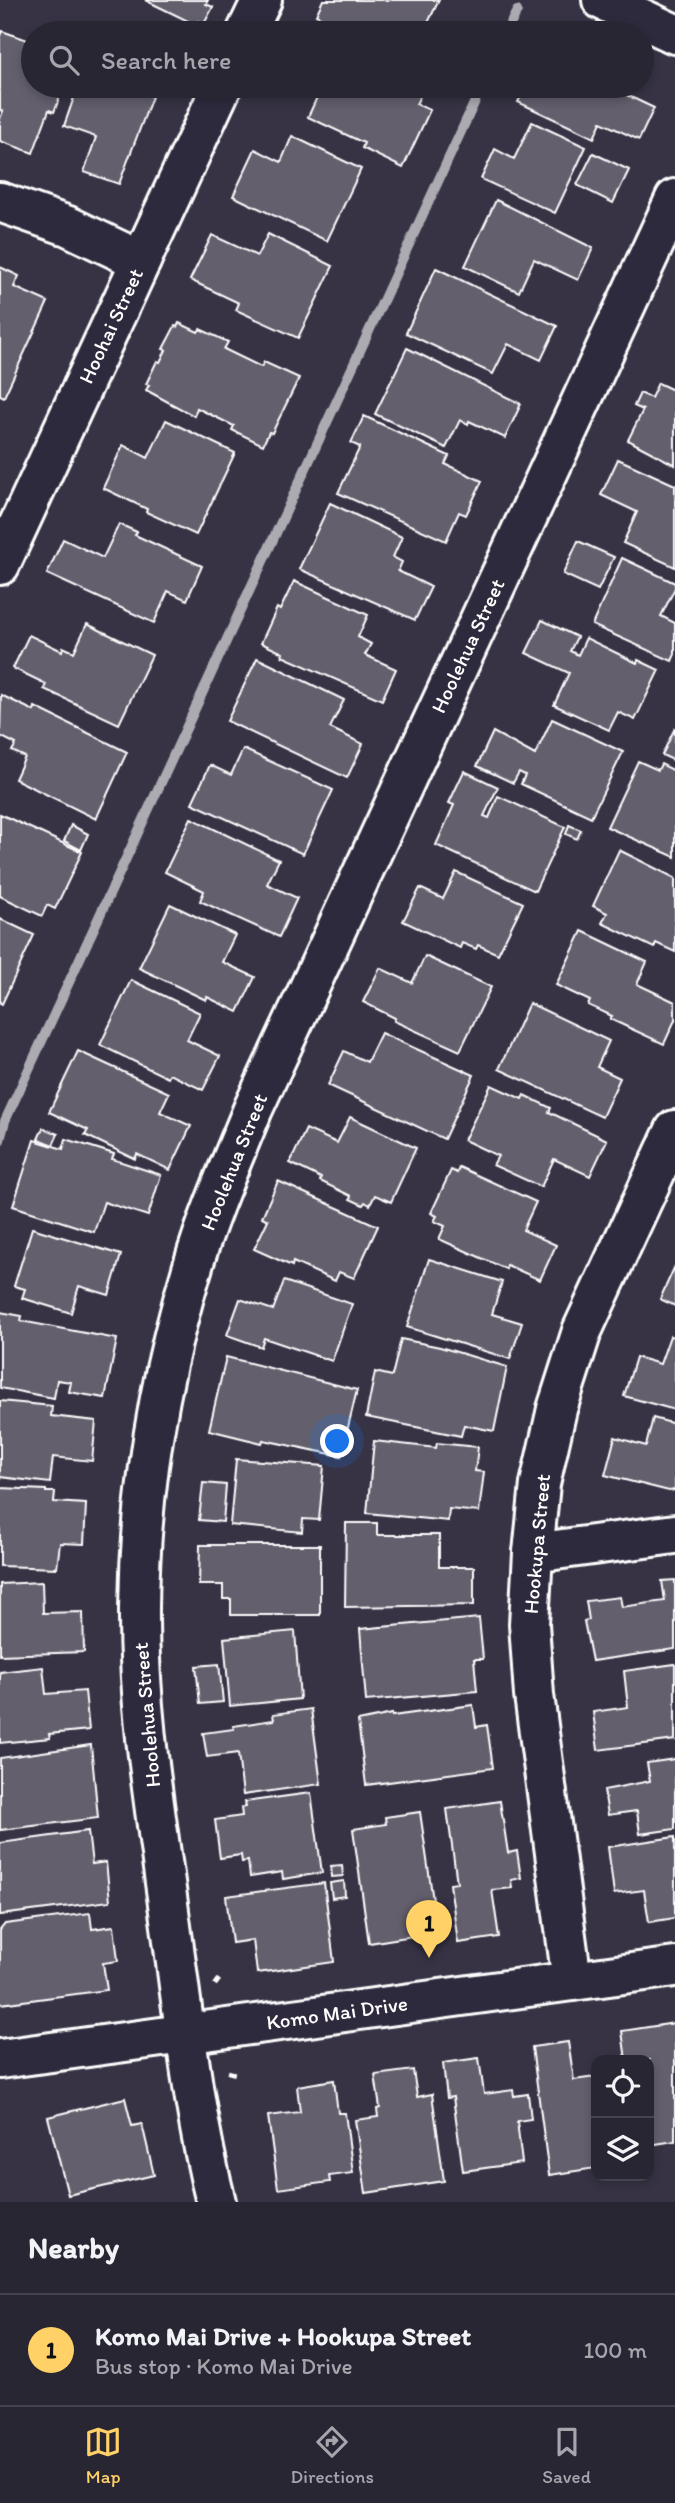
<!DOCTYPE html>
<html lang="en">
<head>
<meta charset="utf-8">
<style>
  body { margin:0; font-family:Itim,sans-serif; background:#353240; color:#f1f3f6 }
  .controls { position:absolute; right:21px; bottom:21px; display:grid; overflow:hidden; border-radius:14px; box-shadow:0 4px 10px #0003 }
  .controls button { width:63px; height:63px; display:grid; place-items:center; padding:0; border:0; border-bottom:2px solid #45434f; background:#292634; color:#f1f3f6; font:35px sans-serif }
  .you { position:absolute; left:338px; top:1442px; width:24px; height:24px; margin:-18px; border:5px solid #fff; border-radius:50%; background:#1a73e8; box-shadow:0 0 0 10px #1a73e833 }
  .badge { display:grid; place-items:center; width:46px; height:46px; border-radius:50%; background:#ffd166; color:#111; font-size:23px; font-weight:700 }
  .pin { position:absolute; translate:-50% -58px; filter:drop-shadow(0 2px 4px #0008) }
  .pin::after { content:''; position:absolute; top:37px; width:24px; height:21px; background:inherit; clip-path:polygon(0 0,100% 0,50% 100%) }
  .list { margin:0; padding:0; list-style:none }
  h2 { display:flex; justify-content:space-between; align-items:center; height:91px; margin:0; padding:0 28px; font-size:30px }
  h2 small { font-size:23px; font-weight:400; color:#a5a5ac }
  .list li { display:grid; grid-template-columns:46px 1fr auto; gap:21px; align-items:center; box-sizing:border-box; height:112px; padding:0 28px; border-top:2px solid #45434f }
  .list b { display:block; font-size:26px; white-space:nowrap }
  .list p { margin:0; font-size:23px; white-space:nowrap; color:#a5a5ac }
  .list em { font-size:23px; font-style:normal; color:#a5a5ac }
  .icon { flex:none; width:38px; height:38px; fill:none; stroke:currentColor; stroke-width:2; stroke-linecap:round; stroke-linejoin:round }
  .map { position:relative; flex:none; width:675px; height:2202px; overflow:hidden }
  .search { position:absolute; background:#292634; box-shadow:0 4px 10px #0003; left:21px; right:21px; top:21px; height:77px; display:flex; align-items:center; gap:18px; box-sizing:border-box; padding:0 24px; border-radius:38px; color:#a5a5ac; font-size:26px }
  .sheet { height:203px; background:#292634 }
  nav { display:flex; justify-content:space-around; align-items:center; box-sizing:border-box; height:98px; border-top:2px solid #45434f; background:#292634; font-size:19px; color:#a5a5ac }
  nav a { display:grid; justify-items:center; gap:4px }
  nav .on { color:#ffd166 }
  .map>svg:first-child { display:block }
</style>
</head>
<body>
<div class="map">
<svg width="675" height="2202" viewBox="0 0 675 2202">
  <rect width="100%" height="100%" fill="#373345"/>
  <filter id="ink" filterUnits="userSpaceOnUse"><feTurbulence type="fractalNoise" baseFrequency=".0143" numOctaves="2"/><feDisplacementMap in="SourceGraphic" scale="14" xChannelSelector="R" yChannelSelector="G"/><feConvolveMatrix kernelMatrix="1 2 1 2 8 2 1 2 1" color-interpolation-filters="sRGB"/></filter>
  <g filter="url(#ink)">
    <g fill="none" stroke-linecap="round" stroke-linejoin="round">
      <!-- stream -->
      <g stroke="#adabb2" stroke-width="10">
        <path d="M 506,33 L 517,11"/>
        <path d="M 0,1140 L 5,1121 L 482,86"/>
      </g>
    </g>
    <!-- building -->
    <g fill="#635f6d" stroke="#fff" stroke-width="2">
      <path d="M 145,0 L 208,0 L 206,4 L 213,7 L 204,24 L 198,21 L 196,25 Z"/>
      <path d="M 323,0 L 439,0 L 423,33 L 354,33 L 316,15 Z"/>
      <path d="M 2,31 L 33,42 L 33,86 L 64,86 L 54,112 L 49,110 L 33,153 L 0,141 L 0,119 L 3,111 L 0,110 L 0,36 Z"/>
      <path d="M 78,86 L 156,86 L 119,184 L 84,172 L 96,137 L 64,126 Z"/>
      <path d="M 322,86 L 425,86 L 416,104 L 430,110 L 403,168 L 362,148 L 364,143 L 308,117 Z"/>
      <path d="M 526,86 L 618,86 L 616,90 L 654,108 L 639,140 L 601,122 L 594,138 L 518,102 Z"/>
      <path d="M 532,122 L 586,147 L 555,213 L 481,179 L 495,149 L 514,159 Z"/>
      <path d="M 292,136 L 361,169 L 327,241 L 233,196 L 255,149 L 281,162 Z"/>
      <path d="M 593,153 L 629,170 L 613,203 L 577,185 Z"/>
      <path d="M 496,200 L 593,248 L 578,280 L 534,259 L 519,292 L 465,266 Z"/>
      <path d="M 268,234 L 333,266 L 298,338 L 236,310 L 239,303 L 190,280 L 212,235 L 257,256 Z"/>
      <path d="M 0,267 L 19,276 L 14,287 L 48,302 L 4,397 L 0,395 Z"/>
      <path d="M 436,268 L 557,326 L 541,360 L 508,344 L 493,374 L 406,333 Z"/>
      <path d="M 179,323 L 198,332 L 200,329 L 228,342 L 224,349 L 261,367 L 264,362 L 299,378 L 272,433 L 269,432 L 263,445 L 232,430 L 234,426 L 197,408 L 194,416 L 146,390 L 149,385 L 146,384 L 157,361 L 160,362 L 166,350 L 163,349 L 175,326 L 177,327 Z"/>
      <path d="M 407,348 L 521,404 L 505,438 L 469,421 L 468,424 L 460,420 L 446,448 L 375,414 Z"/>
      <path d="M 658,383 L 673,390 L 675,387 L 675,465 L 628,440 L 643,410 L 634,406 L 640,393 L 651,398 Z"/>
      <path d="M 364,416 L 449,456 L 445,464 L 482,481 L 466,515 L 459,512 L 446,541 L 338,493 L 360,447 L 351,443 Z"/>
      <path d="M 166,420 L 235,453 L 196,535 L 146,512 L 147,509 L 103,488 L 123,445 L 148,458 Z"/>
      <path d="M 618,459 L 675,485 L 675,567 L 623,543 L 637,512 L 601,495 Z"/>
      <path d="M 330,503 L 402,537 L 393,557 L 402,562 L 398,571 L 431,587 L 415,620 L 299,569 Z"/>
      <path d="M 119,524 L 137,532 L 135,535 L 202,566 L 187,600 L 168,591 L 154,623 L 47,574 L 63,539 L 103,558 Z"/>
      <path d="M 578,541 L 614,557 L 598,590 L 563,574 Z"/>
      <path d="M 622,558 L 675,583 L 675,588 L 661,616 L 675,623 L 675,654 L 672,661 L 592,625 Z"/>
      <path d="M 294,581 L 368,615 L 358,637 L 371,644 L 365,655 L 396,669 L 382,700 L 282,656 L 283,653 L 261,643 L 277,608 L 280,610 Z"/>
      <path d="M 542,620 L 577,637 L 570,651 L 578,655 L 586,638 L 637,663 L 638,660 L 659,670 L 635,720 L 618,712 L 609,730 L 554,705 L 569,673 L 526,653 Z"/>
      <path d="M 87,624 L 152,655 L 119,724 L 44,689 L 46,684 L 13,668 L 29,635 L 62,651 L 63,647 L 74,652 Z"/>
      <path d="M 257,658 L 344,700 L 330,728 L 363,744 L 347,778 L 227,721 Z"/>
      <path d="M 1,695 L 34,711 L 35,707 L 127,752 L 96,819 L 15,779 L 25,757 L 12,751 L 16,744 L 0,736 Z"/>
      <path d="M 552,719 L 623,752 L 591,817 L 521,784 L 525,775 L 519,772 L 513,783 L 477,766 L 493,732 L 535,755 Z"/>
      <path d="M 675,728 L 675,761 L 662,755 Z"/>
      <path d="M 243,749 L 333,790 L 303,854 L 192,803 L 210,765 L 231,775 Z"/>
      <path d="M 638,761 L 658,770 L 661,764 L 675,771 L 675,857 L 607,827 Z"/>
      <path d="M 464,771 L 498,787 L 484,816 L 489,818 L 498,796 L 565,827 L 535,891 L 436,845 L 454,805 L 449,803 Z"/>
      <path d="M 0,814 L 82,852 L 55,909 L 47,905 L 42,916 L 0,896 Z"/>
      <path d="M 191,818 L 279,860 L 267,884 L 297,898 L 279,937 L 200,901 L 204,891 L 165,872 Z"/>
      <path d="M 71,825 L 88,834 L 81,850 L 64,841 Z"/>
      <path d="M 569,825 L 581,830 L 577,839 L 566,834 Z"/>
      <path d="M 619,850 L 675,878 L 675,952 L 656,943 L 654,948 L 602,923 L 607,913 L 593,906 Z"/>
      <path d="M 456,872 L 523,903 L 498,954 L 478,945 L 476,949 L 462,943 L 460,948 L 403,921 L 420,888 L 443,899 Z"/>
      <path d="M 170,904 L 235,935 L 222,962 L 255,977 L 238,1012 L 207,997 L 206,1000 L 139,968 Z"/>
      <path d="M 0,919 L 34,935 L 2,1004 L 0,1003 Z"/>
      <path d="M 582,931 L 647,962 L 637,984 L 675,1002 L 675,1020 L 664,1044 L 610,1019 L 612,1016 L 588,1005 L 590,1001 L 556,985 Z"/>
      <path d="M 425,956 L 491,987 L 460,1051 L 394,1021 L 395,1018 L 363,1002 L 380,968 L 412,983 Z"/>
      <path d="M 131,980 L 200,1013 L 187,1040 L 220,1056 L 203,1090 L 170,1074 L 168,1078 L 100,1045 Z"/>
      <path d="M 529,1003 L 609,1041 L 597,1067 L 620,1078 L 602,1117 L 499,1069 Z"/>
      <path d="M 381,1033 L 474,1075 L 444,1139 L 328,1085 L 344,1051 L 367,1062 Z"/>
      <path d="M 78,1051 L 169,1093 L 160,1112 L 191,1126 L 170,1170 L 137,1154 L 135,1159 L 85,1135 L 88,1130 L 49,1112 Z"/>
      <path d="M 491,1085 L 522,1099 L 524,1095 L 551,1108 L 549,1112 L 607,1140 L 590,1176 L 554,1159 L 541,1187 L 493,1165 L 498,1156 L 464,1140 Z"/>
      <path d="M 350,1117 L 416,1148 L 391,1202 L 375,1195 L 370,1205 L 365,1202 L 363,1205 L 350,1199 L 351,1196 L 320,1181 L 321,1178 L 290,1163 L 306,1129 L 337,1143 Z"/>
      <path d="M 43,1128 L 58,1134 L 53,1145 L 38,1139 Z"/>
      <path d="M 66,1139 L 114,1154 L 112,1159 L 161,1175 L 148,1216 L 104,1202 L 94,1232 L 13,1206 L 34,1140 L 63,1149 Z"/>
      <path d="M 459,1167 L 536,1202 L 523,1230 L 556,1245 L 540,1280 L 507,1265 L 506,1269 L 439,1239 L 445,1226 L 434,1221 L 437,1216 L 431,1213 L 451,1170 L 457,1173 Z"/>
      <path d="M 278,1181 L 378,1226 L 354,1278 L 339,1272 L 335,1281 L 293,1262 L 292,1266 L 254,1249 L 268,1220 L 262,1217 Z"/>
      <path d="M 32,1228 L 121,1255 L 109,1295 L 79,1286 L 71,1313 L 22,1298 L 25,1289 L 14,1286 Z"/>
      <path d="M 429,1259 L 502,1282 L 492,1314 L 522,1323 L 510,1359 L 407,1327 Z"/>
      <path d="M 675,1266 L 675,1306 L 660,1299 Z"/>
      <path d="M 284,1281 L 352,1304 L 332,1361 L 264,1338 L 261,1347 L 227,1335 L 240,1299 L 273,1310 Z"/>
      <path d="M 0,1312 L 22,1316 L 21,1321 L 117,1339 L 105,1398 L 69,1392 L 71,1382 L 57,1380 L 54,1398 L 0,1388 Z"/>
      <path d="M 670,1336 L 675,1337 L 675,1410 L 624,1396 L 636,1357 L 660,1364 Z"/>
      <path d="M 401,1339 L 440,1347 L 507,1367 L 494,1431 L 464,1425 L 461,1436 L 366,1417 L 375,1372 L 392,1376 Z"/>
      <path d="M 226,1357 L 357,1390 L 341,1456 L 263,1440 L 262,1443 L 209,1430 Z"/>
      <path d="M 0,1401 L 52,1406 L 51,1416 L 96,1421 L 92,1461 L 53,1457 L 50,1483 L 0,1477 Z"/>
      <path d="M 653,1418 L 675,1424 L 675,1490 L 669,1491 L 605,1475 L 615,1437 L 646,1446 Z"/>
      <path d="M 374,1441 L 436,1448 L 437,1443 L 478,1447 L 475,1471 L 484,1472 L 479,1512 L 449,1509 L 448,1521 L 367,1513 Z"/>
      <path d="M 236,1459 L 324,1466 L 319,1520 L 303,1519 L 302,1532 L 230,1525 Z"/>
      <path d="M 203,1483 L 226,1485 L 223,1522 L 199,1520 Z"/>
      <path d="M 0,1488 L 46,1490 L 46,1492 L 55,1492 L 54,1502 L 86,1504 L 84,1544 L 60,1543 L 57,1568 L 0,1566 Z"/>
      <path d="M 346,1523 L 377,1523 L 377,1535 L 439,1535 L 439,1567 L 474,1567 L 474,1605 L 345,1607 Z"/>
      <path d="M 200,1545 L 320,1545 L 320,1615 L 231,1615 L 231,1599 L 223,1599 L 223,1585 L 199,1585 Z"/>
      <path d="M 675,1580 L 675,1649 L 592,1661 L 584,1621 L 589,1620 L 586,1601 L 620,1597 L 622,1607 L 665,1601 L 662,1581 Z"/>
      <path d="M 42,1582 L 43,1613 L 83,1612 L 84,1652 L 0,1655 L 0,1584 Z"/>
      <path d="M 479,1618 L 483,1659 L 474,1659 L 477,1691 L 366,1701 L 360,1629 Z"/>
      <path d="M 295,1631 L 300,1699 L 230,1706 L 224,1638 Z"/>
      <path d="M 219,1664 L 223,1702 L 200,1704 L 196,1666 Z"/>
      <path d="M 675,1664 L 675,1740 L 598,1750 L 593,1712 L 628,1707 L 624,1671 Z"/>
      <path d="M 43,1667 L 46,1694 L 85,1691 L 89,1730 L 49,1734 L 50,1738 L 0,1743 L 0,1672 Z"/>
      <path d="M 473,1705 L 476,1727 L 487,1725 L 493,1768 L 366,1785 L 358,1721 L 392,1714 L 392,1716 Z"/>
      <path d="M 311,1709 L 321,1784 L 243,1795 L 238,1753 L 207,1757 L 203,1733 L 234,1729 L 233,1726 L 274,1720 L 273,1714 Z"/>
      <path d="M 91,1745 L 98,1818 L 0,1830 L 0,1758 Z"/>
      <path d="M 675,1759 L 675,1829 L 640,1834 L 637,1811 L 608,1815 L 604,1790 L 650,1781 L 647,1763 Z"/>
      <path d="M 311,1793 L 322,1873 L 283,1879 L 282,1872 L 250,1877 L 248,1861 L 242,1862 L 241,1855 L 220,1858 L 215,1820 L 242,1816 L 241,1808 L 246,1807 L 245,1802 Z"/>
      <path d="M 500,1801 L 508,1853 L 517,1851 L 521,1878 L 511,1880 L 512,1888 L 492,1890 L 499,1937 L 458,1943 L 450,1884 L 457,1883 L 447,1809 Z"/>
      <path d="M 420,1812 L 436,1921 L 411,1924 L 413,1936 L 369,1943 L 353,1829 L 386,1824 L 385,1817 Z"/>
      <path d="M 88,1831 L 92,1864 L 106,1862 L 110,1901 L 0,1915 L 0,1843 Z"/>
      <path d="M 675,1837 L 675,1918 L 649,1922 L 644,1890 L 614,1894 L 608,1847 Z"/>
      <path d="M 342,1865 L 343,1876 L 332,1877 L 331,1866 Z"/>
      <path d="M 344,1881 L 345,1896 L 332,1898 L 330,1883 Z"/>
      <path d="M 324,1883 L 334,1962 L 257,1973 L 253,1940 L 232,1943 L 226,1896 Z"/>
      <path d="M 90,1913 L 92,1929 L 114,1926 L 118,1961 L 103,1963 L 107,1990 L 0,2004 L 0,1930 L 5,1924 Z"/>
      <path d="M 675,2023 L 675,2141 L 649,2145 L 649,2060 L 626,2060 L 622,2031 Z"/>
      <path d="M 568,2042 L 574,2080 L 596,2077 L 596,2168 L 549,2175 L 532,2047 Z"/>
      <path d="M 479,2058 L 484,2094 L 513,2090 L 514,2096 L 528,2094 L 531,2119 L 517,2121 L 522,2163 L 463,2171 L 453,2097 L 447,2098 L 443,2063 Z"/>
      <path d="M 413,2070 L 417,2097 L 432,2094 L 444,2181 L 366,2193 L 355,2120 L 378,2117 L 377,2109 L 380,2108 L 375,2075 Z"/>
      <path d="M 334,2080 L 338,2113 L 345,2113 L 353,2173 L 329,2176 L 330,2182 L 278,2189 L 268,2116 L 300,2112 L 297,2086 Z"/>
      <path d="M 125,2098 L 132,2126 L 142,2124 L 154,2175 L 68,2195 L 48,2117 Z"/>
    </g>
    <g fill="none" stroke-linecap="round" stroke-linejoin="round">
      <defs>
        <g id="minor">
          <path d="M 602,0 L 675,34"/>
          <path d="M 246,33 L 262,0"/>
          <path d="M 0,202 L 68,226 L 141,261"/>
          <path d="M 0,565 L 222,86"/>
          <path d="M 533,1553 L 675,1534"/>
          <path d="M 572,1981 L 534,1695 L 529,1624 L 533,1553 L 540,1484 L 557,1409 L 582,1331 L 675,1130"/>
          <path d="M 0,2059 L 675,1967"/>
          <path d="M 216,2202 C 193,2112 184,2018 171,1926 C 157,1820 138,1715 139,1608 C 140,1492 159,1377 193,1266 C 209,1212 232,1161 253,1109 L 675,199"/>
        </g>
      </defs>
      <!-- minor casing -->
      <use href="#minor" stroke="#fff" stroke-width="44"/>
      <!-- path -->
      <g stroke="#fff" stroke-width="4.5" stroke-dasharray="7 5" stroke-linecap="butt">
        <path d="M 215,1985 L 221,1977"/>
        <path d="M 228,2072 L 236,2074"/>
      </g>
      <!-- minor -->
      <use href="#minor" stroke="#2f2a3d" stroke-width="38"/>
    </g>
  </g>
  <g text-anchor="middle" stroke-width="5" stroke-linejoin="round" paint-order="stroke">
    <!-- street labels -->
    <g font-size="21" fill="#fff" stroke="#2f2a3d">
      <text transform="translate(111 326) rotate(-65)" y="7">Hoohai Street</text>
      <text transform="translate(468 646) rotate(-65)" y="7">Hoolehua Street</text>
      <text transform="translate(234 1162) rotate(-68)" y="7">Hoolehua Street</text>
      <text transform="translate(537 1544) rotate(-85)" y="7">Hookupa Street</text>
      <text transform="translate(147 1715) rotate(-95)" y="7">Hoolehua Street</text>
      <text transform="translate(337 2013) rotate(-8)" y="7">Komo Mai Drive</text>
    </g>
  </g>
</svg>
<div class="controls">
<button><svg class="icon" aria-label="locate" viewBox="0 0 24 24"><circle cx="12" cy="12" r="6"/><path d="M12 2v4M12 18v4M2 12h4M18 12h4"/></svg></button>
<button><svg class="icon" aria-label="layers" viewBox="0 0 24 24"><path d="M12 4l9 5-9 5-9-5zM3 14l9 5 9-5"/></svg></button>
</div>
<div class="you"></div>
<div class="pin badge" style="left:429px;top:1958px">1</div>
<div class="search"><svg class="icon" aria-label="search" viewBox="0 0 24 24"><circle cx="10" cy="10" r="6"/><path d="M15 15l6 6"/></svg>Search here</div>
</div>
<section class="sheet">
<h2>Nearby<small></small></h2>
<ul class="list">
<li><span class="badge">1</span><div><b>Komo Mai Drive + Hookupa Street</b><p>Bus stop · Komo Mai Drive</p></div><em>100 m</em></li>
</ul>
</section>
<nav>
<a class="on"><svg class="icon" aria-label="map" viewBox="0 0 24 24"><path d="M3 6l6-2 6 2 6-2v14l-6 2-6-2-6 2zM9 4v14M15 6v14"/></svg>Map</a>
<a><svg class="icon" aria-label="directions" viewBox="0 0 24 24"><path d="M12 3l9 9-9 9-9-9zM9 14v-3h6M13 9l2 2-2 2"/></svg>Directions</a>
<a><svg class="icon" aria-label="saved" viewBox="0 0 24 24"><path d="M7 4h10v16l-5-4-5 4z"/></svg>Saved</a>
</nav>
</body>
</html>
